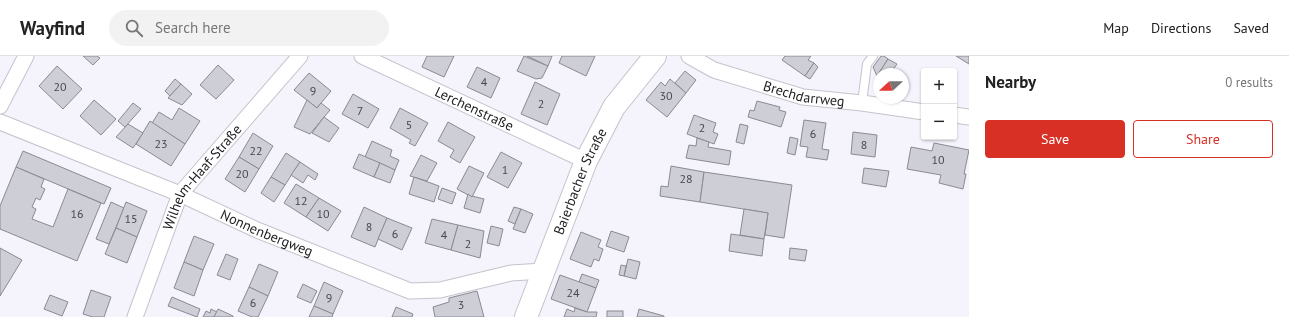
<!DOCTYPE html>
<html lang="en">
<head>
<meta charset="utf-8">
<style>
  body { margin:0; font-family:"PT Sans",sans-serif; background:#f2f2f2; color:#222 }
  .controls { position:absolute; right:12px; top:12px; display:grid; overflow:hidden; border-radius:4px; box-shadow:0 1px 3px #0004 }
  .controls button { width:36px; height:36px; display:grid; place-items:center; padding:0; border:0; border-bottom:1px solid #e0e0e0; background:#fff; color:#222; font:20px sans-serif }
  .compass { position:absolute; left:873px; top:12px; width:36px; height:36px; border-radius:50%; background:#fff; box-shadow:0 1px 3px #0004; rotate:249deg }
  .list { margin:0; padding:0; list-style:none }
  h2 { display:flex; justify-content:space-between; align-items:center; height:52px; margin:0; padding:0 16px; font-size:17px }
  h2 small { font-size:13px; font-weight:400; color:#767676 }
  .actions { display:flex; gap:8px; padding:12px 16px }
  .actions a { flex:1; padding:9px 0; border:1px solid #d93025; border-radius:4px; text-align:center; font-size:14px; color:#d93025 }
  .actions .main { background:#d93025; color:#fff }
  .icon { flex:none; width:22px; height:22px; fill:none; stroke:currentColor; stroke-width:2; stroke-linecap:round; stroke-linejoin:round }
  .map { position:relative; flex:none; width:969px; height:261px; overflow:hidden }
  header { display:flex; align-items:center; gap:24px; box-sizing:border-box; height:56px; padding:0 20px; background:#fff; border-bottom:1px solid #e0e0e0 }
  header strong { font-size:19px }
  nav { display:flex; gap:22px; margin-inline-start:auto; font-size:14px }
  .search { width:280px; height:36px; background:#f2f2f2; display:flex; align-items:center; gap:10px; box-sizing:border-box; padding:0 14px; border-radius:22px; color:#767676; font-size:15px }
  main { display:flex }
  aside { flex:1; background:#fff }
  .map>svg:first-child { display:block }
</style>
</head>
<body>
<header>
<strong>Wayfind</strong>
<div class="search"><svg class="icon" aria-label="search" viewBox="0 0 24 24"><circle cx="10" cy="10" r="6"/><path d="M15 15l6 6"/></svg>Search here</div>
<nav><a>Map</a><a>Directions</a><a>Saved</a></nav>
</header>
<main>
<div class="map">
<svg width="969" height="261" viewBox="0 0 969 261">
  <rect width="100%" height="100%" fill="#f5f3fc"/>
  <!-- building -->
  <g fill="#ceced7" stroke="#898a92">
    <path d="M 83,0 L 97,0 L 100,2 L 93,9 Z"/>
    <path d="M 427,0 L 454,0 L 444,21 L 422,11 Z"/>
    <path d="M 524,0 L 548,10 L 542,22 L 536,23 L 517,15 Z"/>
    <path d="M 527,0 L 552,0 L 548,10 Z"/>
    <path d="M 562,0 L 595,0 L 586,20 L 559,7 Z"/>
    <path d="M 785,0 L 811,0 L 808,4 L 814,7 L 805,20 L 782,4 Z"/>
    <path d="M 881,0 L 884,0 L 888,3 L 877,20 L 873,11 Z"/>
    <path d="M 956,0 L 969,0 L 969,8 Z"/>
    <path d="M 888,3 L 897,8 L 890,18 L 879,18 L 879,21 L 877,20 Z"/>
    <path d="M 814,7 L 818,11 L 810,23 L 805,20 Z"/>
    <path d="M 218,9 L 234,24 L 216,43 L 200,29 Z"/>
    <path d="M 57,10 L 82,33 L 63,53 L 39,30 Z"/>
    <path d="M 477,11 L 500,22 L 491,42 L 467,31 Z"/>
    <path d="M 685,15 L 696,24 L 686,37 L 675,27 Z"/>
    <path d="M 309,17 L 331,35 L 317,52 L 294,34 Z"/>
    <path d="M 175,23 L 181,28 L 170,40 L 165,35 Z"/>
    <path d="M 670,23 L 686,37 L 667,61 L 646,44 L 661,26 L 665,30 Z"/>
    <path d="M 535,26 L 560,38 L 547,69 L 521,58 Z"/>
    <path d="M 181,28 L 192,38 L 182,49 L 168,42 Z"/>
    <path d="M 353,38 L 379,53 L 368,72 L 342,58 Z"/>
    <path d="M 94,44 L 116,63 L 101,79 L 80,60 Z"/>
    <path d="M 307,44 L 317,52 L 321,47 L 330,54 L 310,78 L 294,71 Z"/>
    <path d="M 757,45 L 780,51 L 779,54 L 786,56 L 781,71 L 748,61 L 750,54 L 754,55 Z"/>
    <path d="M 133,47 L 141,53 L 125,71 L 118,65 Z"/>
    <path d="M 179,52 L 200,65 L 185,88 L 152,67 L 159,56 L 172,64 Z"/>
    <path d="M 400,52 L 428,67 L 415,90 L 409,87 L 411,84 L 390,72 Z"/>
    <path d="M 694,59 L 716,67 L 713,76 L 718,78 L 714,88 L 687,78 Z"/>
    <path d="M 324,61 L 339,72 L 329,86 L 312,77 Z"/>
    <path d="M 804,64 L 826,67 L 822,93 L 829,94 L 827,104 L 806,101 L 808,91 L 800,90 Z"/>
    <path d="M 150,65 L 185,88 L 171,110 L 136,88 Z"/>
    <path d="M 448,66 L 475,81 L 460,107 L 450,101 L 454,94 L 438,85 Z"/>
    <path d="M 128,68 L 143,77 L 133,92 L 116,81 Z"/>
    <path d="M 740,68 L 748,70 L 744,88 L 736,86 Z"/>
    <path d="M 853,76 L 877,79 L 875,101 L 851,98 Z"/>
    <path d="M 253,77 L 273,90 L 259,113 L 239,101 Z"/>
    <path d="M 790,81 L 798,83 L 795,99 L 787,97 Z"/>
    <path d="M 697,82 L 709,86 L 708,91 L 731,95 L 729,109 L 686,102 L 689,89 L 696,90 Z"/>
    <path d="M 372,85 L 392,94 L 390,100 L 399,104 L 395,114 L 365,101 Z"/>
    <path d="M 934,87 L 969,94 L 964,118 L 966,118 L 963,133 L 939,127 L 941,119 L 907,113 L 911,91 L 932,95 Z"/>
    <path d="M 23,95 L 111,132 L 104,148 L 16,111 Z"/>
    <path d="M 501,96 L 522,107 L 508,132 L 487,121 Z"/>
    <path d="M 286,97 L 300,106 L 285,129 L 271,121 Z"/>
    <path d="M 359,98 L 380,107 L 374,121 L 353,112 Z"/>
    <path d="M 421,99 L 437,107 L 427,125 L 410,120 Z"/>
    <path d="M 239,101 L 259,113 L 245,136 L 225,123 Z"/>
    <path d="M 300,106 L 318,118 L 315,124 L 308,119 L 303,127 L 291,119 Z"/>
    <path d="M 380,107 L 395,114 L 390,127 L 374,121 Z"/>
    <path d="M 469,110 L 484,117 L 472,141 L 457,133 Z"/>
    <path d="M 671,110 L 704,116 L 700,146 L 660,140 L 661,130 L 668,131 Z"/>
    <path d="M 16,111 L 44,123 L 41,131 L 45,133 L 40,144 L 36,142 L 32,151 L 36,153 L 32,163 L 53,171 L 68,133 L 101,147 L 77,205 L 0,173 L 0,150 Z"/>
    <path d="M 864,112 L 889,115 L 886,131 L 862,127 Z"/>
    <path d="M 704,116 L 792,129 L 784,182 L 765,179 L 768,157 L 700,146 Z"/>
    <path d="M 271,121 L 285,129 L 274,146 L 261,137 Z"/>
    <path d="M 414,121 L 439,130 L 434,146 L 409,138 Z"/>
    <path d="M 296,128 L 319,142 L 306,161 L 284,147 Z"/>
    <path d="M 442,132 L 456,137 L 452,148 L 438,143 Z"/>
    <path d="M 468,138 L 472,141 L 472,140 L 484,143 L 480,157 L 464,152 Z"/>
    <path d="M 319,142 L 341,155 L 328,175 L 306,161 Z"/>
    <path d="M 111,146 L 124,152 L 109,188 L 96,183 Z"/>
    <path d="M 126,146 L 147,155 L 137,181 L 116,172 Z"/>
    <path d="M 364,151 L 387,162 L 375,191 L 351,181 Z"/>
    <path d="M 514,151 L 521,153 L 515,168 L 508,165 Z"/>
    <path d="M 521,153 L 533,158 L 525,177 L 513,173 Z"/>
    <path d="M 744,153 L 768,157 L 764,183 L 740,179 Z"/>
    <path d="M 387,162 L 412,172 L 402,194 L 378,183 Z"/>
    <path d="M 432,163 L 458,169 L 451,194 L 425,187 Z"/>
    <path d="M 458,169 L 484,175 L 480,202 L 451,194 Z"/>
    <path d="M 491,170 L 503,173 L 499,190 L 487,187 Z"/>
    <path d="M 116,172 L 137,181 L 127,207 L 105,198 Z"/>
    <path d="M 611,175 L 629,181 L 624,196 L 606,190 Z"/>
    <path d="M 581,176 L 601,184 L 598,191 L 603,193 L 599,205 L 594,203 L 591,211 L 570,203 Z"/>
    <path d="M 731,178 L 764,183 L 762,200 L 729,195 Z"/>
    <path d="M 194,180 L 214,188 L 203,214 L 184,206 Z"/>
    <path d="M 0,192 L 22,204 L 0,240 Z"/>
    <path d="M 790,192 L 807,194 L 805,205 L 789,203 Z"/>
    <path d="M 226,198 L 238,203 L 230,224 L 217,219 Z"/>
    <path d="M 628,203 L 640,206 L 636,223 L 624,220 Z"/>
    <path d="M 184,206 L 203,214 L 194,240 L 174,232 Z"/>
    <path d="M 259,208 L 278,216 L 268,240 L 249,231 Z"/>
    <path d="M 621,209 L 626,210 L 624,220 L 619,219 Z"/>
    <path d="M 582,218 L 599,224 L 596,232 L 579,226 Z"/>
    <path d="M 560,219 L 596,232 L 587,256 L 551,243 Z"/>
    <path d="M 324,226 L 343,235 L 333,258 L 314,250 Z"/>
    <path d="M 303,228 L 317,235 L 311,247 L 297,241 Z"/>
    <path d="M 249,231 L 268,240 L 258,261 L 252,261 L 238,255 Z"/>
    <path d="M 91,234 L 111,241 L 104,261 L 93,261 L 83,258 Z"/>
    <path d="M 477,235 L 484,261 L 435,261 L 433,251 L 449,246 L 449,242 Z"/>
    <path d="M 50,239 L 68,246 L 62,260 L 44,253 Z"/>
    <path d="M 172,241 L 200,253 L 197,261 L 168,250 Z"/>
    <path d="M 314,250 L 333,258 L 332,261 L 309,261 Z"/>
    <path d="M 396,251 L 413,258 L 412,261 L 392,261 Z"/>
    <path d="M 575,252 L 587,256 L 597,256 L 596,261 L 564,261 L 567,253 L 574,256 Z"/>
    <path d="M 211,253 L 217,256 L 214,261 L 203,261 L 206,255 L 210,257 Z"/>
    <path d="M 218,253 L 233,260 L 233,261 L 214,261 Z"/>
    <path d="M 639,253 L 664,260 L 664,261 L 637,261 Z"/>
    <rect x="607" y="255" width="16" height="6"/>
  </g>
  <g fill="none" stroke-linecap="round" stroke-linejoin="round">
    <defs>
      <path id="lane" d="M 862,47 L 867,8 L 873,0"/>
      <g id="street">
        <path id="s1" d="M 362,0 L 586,105"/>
        <path id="s2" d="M 689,0 L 714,14 L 803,41 L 862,47 L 924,56"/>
        <path d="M 0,50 L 26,0"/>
        <path d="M 954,59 L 969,61"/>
        <path id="s3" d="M 0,66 L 180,138 L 257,174 L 410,235 L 440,234 L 511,217 L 543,215"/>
        <path id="s4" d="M 135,261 L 180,138 L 300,0"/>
      </g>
      <g id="secondary">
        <path id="s5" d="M 526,261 L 586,105 L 614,51 L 655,0"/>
      </g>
    </defs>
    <!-- lane casing -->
    <use href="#lane" stroke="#c5c3cb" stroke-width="10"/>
    <!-- street casing -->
    <use href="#street" stroke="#c5c3cb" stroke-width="17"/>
    <!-- secondary casing -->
    <use href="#secondary" stroke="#c5c3cb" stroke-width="24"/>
    <!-- lane -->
    <use href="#lane" stroke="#fff" stroke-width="8"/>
    <!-- street -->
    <use href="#street" stroke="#fff" stroke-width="15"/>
    <!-- secondary -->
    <use href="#secondary" stroke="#fff" stroke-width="22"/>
  </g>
  <g text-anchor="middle" stroke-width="3" stroke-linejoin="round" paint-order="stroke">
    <!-- number labels -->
    <g font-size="12" fill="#49484d">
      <text x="484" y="30">4</text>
      <text x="60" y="35">20</text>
      <text x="313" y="39">9</text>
      <text x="666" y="44">30</text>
      <text x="541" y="52">2</text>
      <text x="360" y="59">7</text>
      <text x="409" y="73">5</text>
      <text x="702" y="76">2</text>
      <text x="813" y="82">6</text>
      <text x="161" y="92">23</text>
      <text x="864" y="93">8</text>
      <text x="256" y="99">22</text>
      <text x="938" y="108">10</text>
      <text x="505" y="118">1</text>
      <text x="242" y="122">20</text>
      <text x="686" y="127">28</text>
      <text x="301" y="149">12</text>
      <text x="77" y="162">16</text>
      <text x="323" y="162">10</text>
      <text x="131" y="167">15</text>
      <text x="369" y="175">8</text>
      <text x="395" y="182">6</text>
      <text x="444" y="183">4</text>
      <text x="468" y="192">2</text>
      <text x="573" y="241">24</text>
      <text x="329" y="246">9</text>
      <text x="253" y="251">6</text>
      <text x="461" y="253">3</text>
    </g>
    <!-- street labels -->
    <g font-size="14" fill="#1d1c1f" stroke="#fff">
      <text dy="5" stroke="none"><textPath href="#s2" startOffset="122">Brechdarrweg</textPath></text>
      <text dy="5" stroke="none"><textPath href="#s1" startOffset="124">Lerchenstraße</textPath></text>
      <text dy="5" stroke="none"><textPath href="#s4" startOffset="157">Wilhelm-Haaf-Straße</textPath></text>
      <text dy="5" stroke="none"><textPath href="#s5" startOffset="146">Baierbacher Straße</textPath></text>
      <text dy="5" stroke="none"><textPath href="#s3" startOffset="289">Nonnenbergweg</textPath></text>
    </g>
  </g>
</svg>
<div class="controls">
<button>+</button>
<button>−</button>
</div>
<svg class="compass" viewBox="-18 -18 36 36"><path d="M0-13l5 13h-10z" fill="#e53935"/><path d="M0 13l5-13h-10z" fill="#767676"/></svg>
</div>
<aside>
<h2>Nearby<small>0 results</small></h2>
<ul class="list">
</ul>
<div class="actions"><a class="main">Save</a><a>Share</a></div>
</aside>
</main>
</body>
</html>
